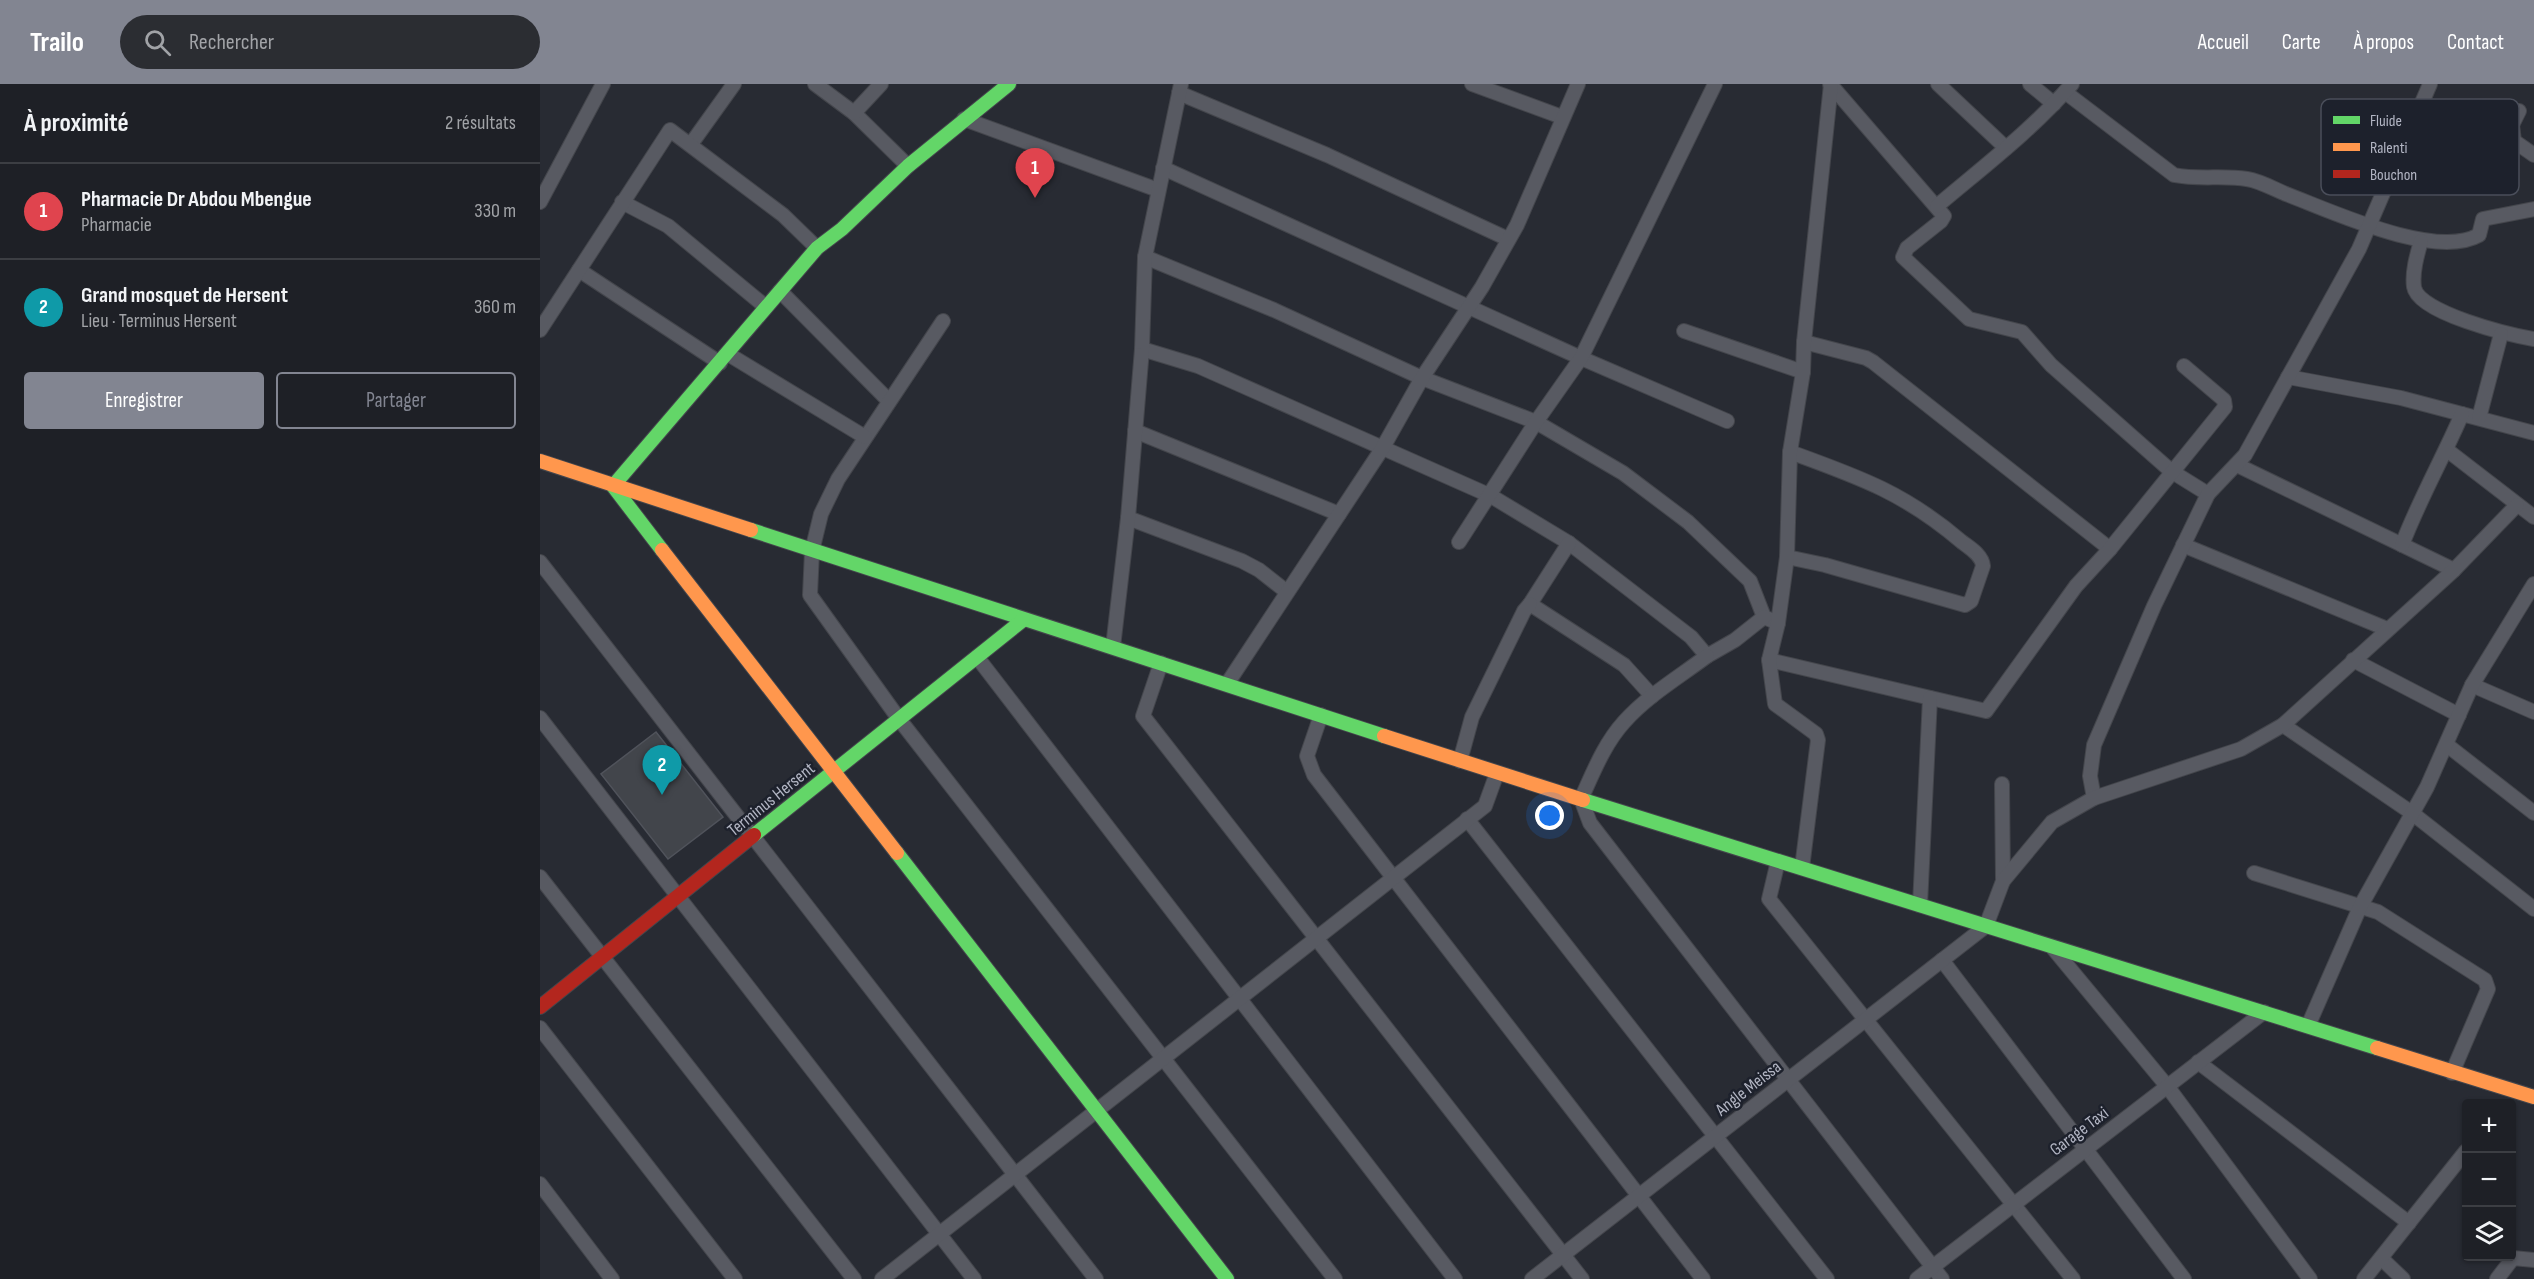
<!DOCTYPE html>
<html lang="fr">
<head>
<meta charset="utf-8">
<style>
  body { margin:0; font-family:"Sofia Sans Condensed",sans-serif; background:#2b2d32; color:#f1f3f6 }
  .controls { position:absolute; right:18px; bottom:18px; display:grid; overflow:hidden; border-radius:6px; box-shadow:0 2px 4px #0004 }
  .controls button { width:54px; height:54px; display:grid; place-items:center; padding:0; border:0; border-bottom:2px solid #3c3e43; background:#1e2026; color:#f1f3f6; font:30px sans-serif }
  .you { position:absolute; left:1010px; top:732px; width:21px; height:21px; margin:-15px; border:4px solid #fff; border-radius:50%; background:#1a73e8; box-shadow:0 0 0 9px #1a73e833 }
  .badge { display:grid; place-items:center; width:39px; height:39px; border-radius:50%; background:#828591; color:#fff; font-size:20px; font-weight:700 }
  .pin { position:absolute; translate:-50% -50px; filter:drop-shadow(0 2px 3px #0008) }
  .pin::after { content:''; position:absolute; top:32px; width:21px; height:18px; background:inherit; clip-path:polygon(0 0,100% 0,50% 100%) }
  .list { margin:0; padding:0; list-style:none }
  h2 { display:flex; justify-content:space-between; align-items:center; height:78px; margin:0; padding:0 24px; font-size:26px }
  h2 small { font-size:20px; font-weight:400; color:#a1a3a7 }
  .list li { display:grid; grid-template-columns:39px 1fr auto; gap:18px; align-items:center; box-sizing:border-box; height:96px; padding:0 24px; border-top:2px solid #3c3e43 }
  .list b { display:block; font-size:22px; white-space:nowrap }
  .list p { margin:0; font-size:20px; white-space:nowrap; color:#a1a3a7 }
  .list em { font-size:20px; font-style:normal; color:#a1a3a7 }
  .actions { display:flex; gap:12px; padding:18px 24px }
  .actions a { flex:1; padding:14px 0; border:2px solid #828591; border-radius:6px; text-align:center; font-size:21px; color:#828591 }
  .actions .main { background:#828591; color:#fff }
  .icon { flex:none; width:33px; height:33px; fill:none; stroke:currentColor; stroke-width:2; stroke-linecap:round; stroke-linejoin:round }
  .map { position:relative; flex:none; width:1994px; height:1195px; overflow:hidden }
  header { display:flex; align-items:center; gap:36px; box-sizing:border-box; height:84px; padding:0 30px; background:#828591; color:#fff }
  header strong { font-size:28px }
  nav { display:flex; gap:33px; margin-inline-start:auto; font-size:21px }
  .search { width:420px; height:54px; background:#2b2d32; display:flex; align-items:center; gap:15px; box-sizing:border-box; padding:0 21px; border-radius:33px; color:#a1a3a7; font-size:22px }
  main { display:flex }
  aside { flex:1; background:#1e2026 }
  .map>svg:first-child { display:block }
</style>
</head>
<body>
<header>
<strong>Trailo</strong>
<div class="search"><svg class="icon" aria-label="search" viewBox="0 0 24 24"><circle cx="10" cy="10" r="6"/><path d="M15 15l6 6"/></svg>Rechercher</div>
<nav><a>Accueil</a><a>Carte</a><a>À propos</a><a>Contact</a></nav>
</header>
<main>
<aside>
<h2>À proximité<small>2 résultats</small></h2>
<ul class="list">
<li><span class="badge" style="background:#e0444e">1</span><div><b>Pharmacie Dr Abdou Mbengue</b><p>Pharmacie</p></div><em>330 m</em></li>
<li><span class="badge" style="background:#0f9aa8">2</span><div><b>Grand mosquet de Hersent</b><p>Lieu · Terminus Hersent</p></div><em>360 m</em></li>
</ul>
<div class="actions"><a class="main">Enregistrer</a><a>Partager</a></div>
</aside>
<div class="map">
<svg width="1994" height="1195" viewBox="0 0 1994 1195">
  <rect width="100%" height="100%" fill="#282b33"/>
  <!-- building -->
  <path fill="#42454b" stroke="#50535b" stroke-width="1.5" d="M 116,648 L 183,733 L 128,775 L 61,690 Z"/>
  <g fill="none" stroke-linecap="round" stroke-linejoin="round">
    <defs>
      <g id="street">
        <path d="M 275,0 L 314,29 L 368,82"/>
        <path d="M 932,0 L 1022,33"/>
        <path d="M 1290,0 L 1404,132 L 1401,137 L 1367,164 L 1363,173 L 1429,235 L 1482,248 L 1511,281 L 1631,387 L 1668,410"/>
        <path d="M 1398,0 L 1466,64"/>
        <path d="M 1490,0 L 1514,20"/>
        <path d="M 1525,8 L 1634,91 C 1659,96 1683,91 1707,95 C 1720,97 1734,105 1746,110 C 1791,127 1895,176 1939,151 L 1943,135 L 1994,125"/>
        <path d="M 639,9 L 787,71 L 968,155"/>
        <path d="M 1979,27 L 1972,41 L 1974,57 L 1994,71"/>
        <path d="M 314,29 L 341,0"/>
        <path d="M 424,35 L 618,106"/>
        <path d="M 151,60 L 194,0"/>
        <path d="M 623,84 L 1041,274 L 1187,337"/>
        <path d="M 0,118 L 63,0"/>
        <path d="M 82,118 L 128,142 L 226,223"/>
        <path d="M 1397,122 C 1443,83 1492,46 1532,0"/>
        <path d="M 1881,157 C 1877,171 1872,188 1874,203 C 1878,229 1970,251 1994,255"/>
        <path d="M 605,173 L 734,226 L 882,294 L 996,338 L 1083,389 L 1148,438 L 1210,497 L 1224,533 L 1238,539"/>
        <path d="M 39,186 L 180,279"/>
        <path d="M 240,207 L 349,317"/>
        <path d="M 403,237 L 298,395 L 281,430 L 272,467 L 270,511 L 359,635 L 795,1195"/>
        <path d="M 0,246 L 130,46 L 243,131 L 277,164"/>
        <path d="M 1144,247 L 1263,288"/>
        <path d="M 1264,258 L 1326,274 L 1333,278 L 1570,465"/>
        <path d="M 602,265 L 658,282 L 951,412 L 1029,459 L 1151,553 L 1167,572 L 1195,556 L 1224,533"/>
        <path d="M 188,270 L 325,353"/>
        <path d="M 1748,293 L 1861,314 L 1994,349"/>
        <path d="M 1939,334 L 1961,250"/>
        <path d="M 595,347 L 799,430"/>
        <path d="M 1907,366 L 1994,433"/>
        <path d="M 1697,381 L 1914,486"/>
        <path d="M 588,434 L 702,477 L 719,486 L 747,508"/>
        <path d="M 919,458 L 996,338 L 1041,274 L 1175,0"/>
        <path d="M 1029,459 L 990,520 L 1084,581 L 1112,612"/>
        <path d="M 1643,461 L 1847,545"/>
        <path d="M 1862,461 C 1879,416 1903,374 1922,330"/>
        <path d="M 1247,473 L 1285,481 L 1425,521 L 1431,517 L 1443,482 C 1442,471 1430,464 1422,458 C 1365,409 1319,393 1250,368"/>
        <path d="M 0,478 L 556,1195"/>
        <path d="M 573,563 L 588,434 L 602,265 L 605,173 L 641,0"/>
        <path d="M 1167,572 C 1139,593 1107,612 1084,638 C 1064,660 1053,689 1041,715 L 1050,739 L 1402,1195"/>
        <path d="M 437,573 L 915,1195"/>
        <path d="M 1229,576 L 1446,627 L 1536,502 L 1570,465 L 1685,323 L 1684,316 L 1644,282"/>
        <path d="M 1813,576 L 1919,631"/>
        <path d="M 621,579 L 603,632 L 1042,1195"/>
        <path d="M 687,600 L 842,365 L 882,294 L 942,203 L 977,141 L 1038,0"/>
        <path d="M 1932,601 L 1994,628"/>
        <path d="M 781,631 L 767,672 L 774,691 L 1163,1195"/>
        <path d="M 0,634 L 434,1195"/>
        <path d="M 1743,641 L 1872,729 L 1994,825"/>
        <path d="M 1907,661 L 1994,729"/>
        <path d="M 920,677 L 932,633 L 984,527 L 990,520"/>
        <path d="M 1462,700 L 1463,797"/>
        <path d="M 1554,714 L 1550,692 L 1554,661 L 1614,522 L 1668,410 L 1705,371 L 1819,165 L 1890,0"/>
        <path d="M 927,735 L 1287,1195"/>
        <path d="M 1238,777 L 1229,815 L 1533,1195"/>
        <path d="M 1262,784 L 1278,656 L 1276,650 L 1235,620 L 1229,576 L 1238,539 L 1247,473 L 1250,368 L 1263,288 L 1264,258 L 1291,0"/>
        <path d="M 1714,789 L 1838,828 L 1945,896 L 1948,905 L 1912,989"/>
        <path d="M 0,793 L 314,1195"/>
        <path d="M 1380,821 L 1390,614"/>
        <path d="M 1512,863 L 1627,1002 L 1770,1195"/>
        <path d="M 1402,876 L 1644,1195"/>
        <path d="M 1768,942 L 1820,823 L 1887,703 L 1932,601 L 1994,500"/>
        <path d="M 0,944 L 195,1195"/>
        <path d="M 1658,978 L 1869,1139"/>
        <path d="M 0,1100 L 72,1195"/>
        <path d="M 1841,1174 L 1863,1195"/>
        <path d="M 342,1195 L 945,722 L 957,689"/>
        <path d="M 992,1195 L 1446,842 L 1463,797 L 1512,738 L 1554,714 L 1701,665 L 1743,641 L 1914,486 L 1977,421"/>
        <path d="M 1377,1195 L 1724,928"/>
        <path d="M 1824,1195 L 1926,1067"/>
        <path d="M 1957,1195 L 1973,1174 L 1994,1176"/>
      </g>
      <g id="fast">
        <path d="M 211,446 L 844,652"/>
        <path d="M 122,466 L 73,402 L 277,164 L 302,145 L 368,82 L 469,0"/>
        <path d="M 1043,716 L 1837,964"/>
        <path d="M 214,751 L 483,536"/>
        <path d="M 357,769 L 687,1195"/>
      </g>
      <g id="slow">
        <path d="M 0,377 L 211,446"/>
        <path d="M 122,466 L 357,769"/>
        <path d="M 844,652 L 1043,716"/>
        <path d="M 1837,964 L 1994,1013"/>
      </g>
      <path id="jam" d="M 0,923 L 214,751"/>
    </defs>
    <!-- street casing -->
    <use href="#street" stroke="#44464c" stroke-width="16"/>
    <!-- fast casing -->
    <use href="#fast" stroke="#44464c" stroke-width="16"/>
    <!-- slow casing -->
    <use href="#slow" stroke="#44464c" stroke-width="16"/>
    <!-- jam casing -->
    <use href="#jam" stroke="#44464c" stroke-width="16"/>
    <!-- street -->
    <use href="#street" stroke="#585a62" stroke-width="14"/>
    <!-- fast -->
    <use href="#fast" stroke="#63d668" stroke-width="14"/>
    <!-- slow -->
    <use href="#slow" stroke="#ff974d" stroke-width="14"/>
    <!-- jam -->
    <use href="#jam" stroke="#b3261e" stroke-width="14"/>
  </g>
  <g text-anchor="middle" stroke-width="5" stroke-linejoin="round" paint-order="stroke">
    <!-- street labels -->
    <g font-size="18" fill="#b3b6c4" stroke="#1d212c">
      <text transform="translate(231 715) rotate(-39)" y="6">Terminus Hersent</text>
      <text transform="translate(1208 1004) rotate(-38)" y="6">Angle Meissa</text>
      <text transform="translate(1539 1047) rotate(-37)" y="6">Garage Taxi</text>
    </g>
  </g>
  <!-- legend -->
  <rect x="1781" y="15" width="198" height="96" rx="9" fill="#1d212c" stroke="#4a4e5a" stroke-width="1.5"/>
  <rect x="1793" y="32" width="27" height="8" fill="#63d668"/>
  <rect x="1793" y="59" width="27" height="8" fill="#ff974d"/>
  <rect x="1793" y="86" width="27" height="8" fill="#b3261e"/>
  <g font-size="16" fill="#b3b6c4">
    <text x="1830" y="42">Fluide</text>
    <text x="1830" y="69">Ralenti</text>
    <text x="1830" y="96">Bouchon</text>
  </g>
</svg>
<div class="controls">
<button>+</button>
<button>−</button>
<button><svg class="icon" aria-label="layers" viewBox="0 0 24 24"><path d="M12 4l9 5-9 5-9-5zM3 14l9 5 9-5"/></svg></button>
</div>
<div class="you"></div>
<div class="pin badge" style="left:495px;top:114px;background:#e0444e">1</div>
<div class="pin badge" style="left:122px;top:711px;background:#0f9aa8">2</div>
</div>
</main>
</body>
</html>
